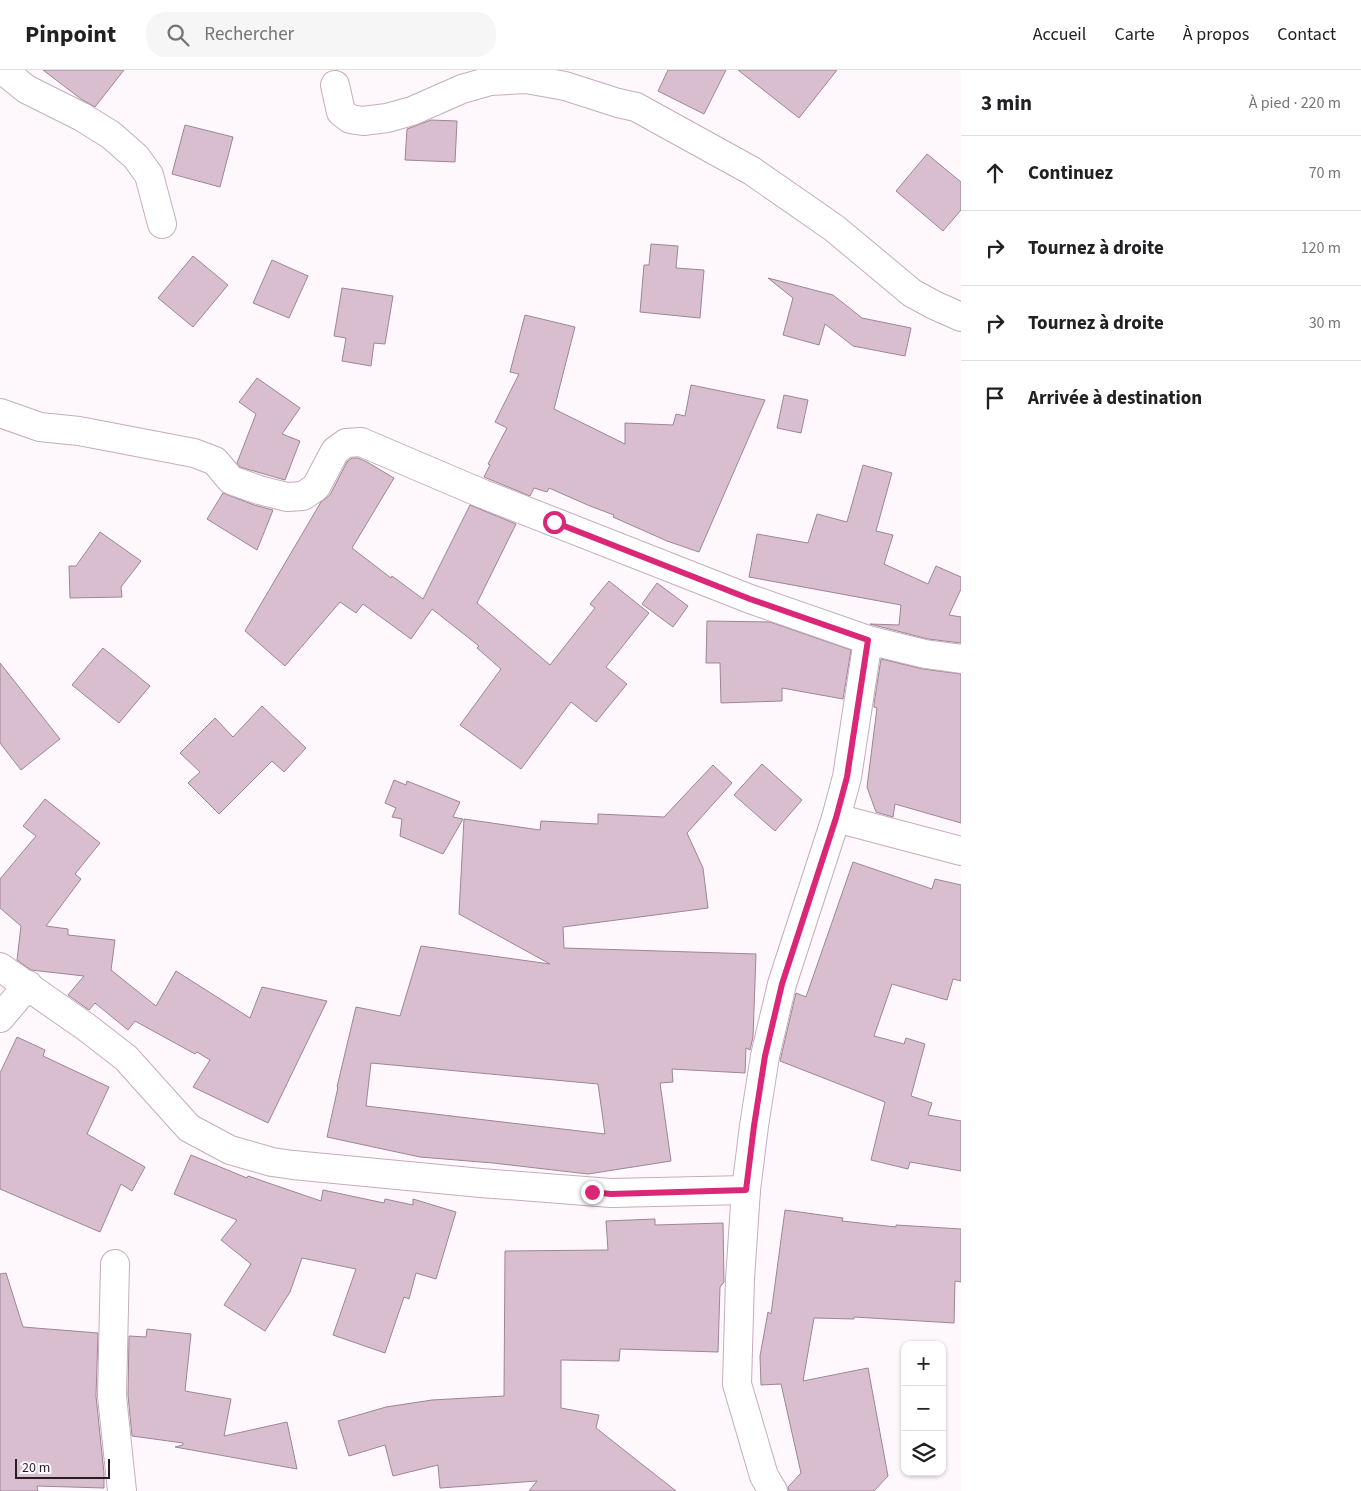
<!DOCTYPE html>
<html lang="fr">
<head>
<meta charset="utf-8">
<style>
  body { margin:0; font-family:"Source Sans 3",sans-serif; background:#f6f6f6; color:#202124 }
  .controls { position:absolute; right:15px; bottom:15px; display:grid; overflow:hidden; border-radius:10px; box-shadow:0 1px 4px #0004 }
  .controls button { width:45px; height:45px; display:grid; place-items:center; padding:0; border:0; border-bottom:1px solid #e0e0e0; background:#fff; color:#202124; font:25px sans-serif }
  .scale { position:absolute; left:15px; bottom:12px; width:95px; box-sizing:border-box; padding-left:5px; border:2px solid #271d23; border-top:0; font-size:14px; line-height:18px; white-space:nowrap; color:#271d23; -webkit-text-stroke:4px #fef8fc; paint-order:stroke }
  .stop { position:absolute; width:15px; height:15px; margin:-11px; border:4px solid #db2777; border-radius:50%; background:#fff }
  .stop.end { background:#db2777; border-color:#fff; box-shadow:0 1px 5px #0008 }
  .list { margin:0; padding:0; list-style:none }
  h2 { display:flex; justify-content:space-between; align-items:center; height:65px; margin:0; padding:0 20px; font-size:21px }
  h2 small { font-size:16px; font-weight:400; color:#757577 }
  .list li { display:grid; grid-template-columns:32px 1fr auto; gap:15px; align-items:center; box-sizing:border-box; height:75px; padding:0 20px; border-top:1px solid #e0e0e0 }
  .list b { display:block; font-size:19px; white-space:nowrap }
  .list em { font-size:16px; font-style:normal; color:#757577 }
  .icon { flex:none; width:28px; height:28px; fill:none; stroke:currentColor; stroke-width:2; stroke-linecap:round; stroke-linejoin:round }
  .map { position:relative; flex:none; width:961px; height:1421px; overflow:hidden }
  header { display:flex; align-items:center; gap:30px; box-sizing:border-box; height:70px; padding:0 25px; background:#fff; border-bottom:1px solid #e0e0e0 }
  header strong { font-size:24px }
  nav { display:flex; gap:28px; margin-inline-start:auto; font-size:18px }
  .search { width:350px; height:45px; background:#f6f6f6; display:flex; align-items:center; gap:12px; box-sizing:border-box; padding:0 18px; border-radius:20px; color:#757577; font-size:19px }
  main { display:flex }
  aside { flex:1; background:#fff }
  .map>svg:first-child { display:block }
</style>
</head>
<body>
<header>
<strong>Pinpoint</strong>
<div class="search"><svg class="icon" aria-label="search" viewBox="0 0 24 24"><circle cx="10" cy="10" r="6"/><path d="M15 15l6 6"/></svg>Rechercher</div>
<nav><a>Accueil</a><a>Carte</a><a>À propos</a><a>Contact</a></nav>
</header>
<main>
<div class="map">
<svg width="961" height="1421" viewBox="0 0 961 1421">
  <rect width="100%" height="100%" fill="#fef8fc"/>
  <!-- building -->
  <g fill="#d9becf" stroke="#9e8594" fill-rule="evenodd">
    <path d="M 43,0 L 124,0 L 95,37 L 81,29 Z"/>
    <path d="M 668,0 L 726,0 L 704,44 L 658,21 Z"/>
    <path d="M 738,0 L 837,0 L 799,48 Z"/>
    <path d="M 431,50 L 457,51 L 455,92 L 405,90 L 407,59 Z"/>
    <path d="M 185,55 L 233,67 L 220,117 L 172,104 Z"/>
    <path d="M 927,84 L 961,112 L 961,140 L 943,161 L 896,121 Z"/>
    <path d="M 651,174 L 678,176 L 676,198 L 704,200 L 700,248 L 640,242 L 644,195 L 649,195 Z"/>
    <path d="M 193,186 L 228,215 L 193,257 L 158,228 Z"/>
    <path d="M 272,190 L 308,206 L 289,248 L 253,233 Z"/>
    <path d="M 768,208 L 833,225 L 862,248 L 911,258 L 905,286 L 853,276 L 825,254 L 819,275 L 783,265 L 793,228 Z"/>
    <path d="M 342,218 L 393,226 L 385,274 L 374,273 L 371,296 L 342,291 L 346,268 L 334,266 Z"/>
    <path d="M 525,245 L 575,257 L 554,339 L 625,374 L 625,353 L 673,355 L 676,344 L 685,346 L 691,315 L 765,330 L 699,482 L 667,471 L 613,447 L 614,445 L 590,436 L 549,418 L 547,422 L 534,418 L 530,426 L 484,407 L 490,395 L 488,394 L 507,358 L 495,352 L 519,304 L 510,302 Z"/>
    <path d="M 257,308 L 300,338 L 282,364 L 300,371 L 285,410 L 240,397 L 237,393 L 256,344 L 239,332 Z"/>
    <path d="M 784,325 L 808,330 L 801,363 L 777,358 Z"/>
    <path d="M 352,388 L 358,388 L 367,392 L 394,408 L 352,478 L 391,508 L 392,506 L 423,529 L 470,435 L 516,454 L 477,533 L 550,595 L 595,538 L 590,534 L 609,511 L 649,543 L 606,597 L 627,614 L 596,652 L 571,632 L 521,699 L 460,655 L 501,599 L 477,578 L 479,576 L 432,539 L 411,569 L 363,534 L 356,543 L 340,532 L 285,596 L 245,561 L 321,432 L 330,425 L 347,392 Z"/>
    <path d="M 863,395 L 892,403 L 876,461 L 893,465 L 884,494 L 928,514 L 936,496 L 961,507 L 961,519 L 949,545 L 961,547 L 961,573 L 928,569 L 870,554 L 899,555 L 901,535 L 749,507 L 757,464 L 808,473 L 817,444 L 847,452 Z"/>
    <path d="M 223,423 L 254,435 L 273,440 L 257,480 L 207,449 Z"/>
    <path d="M 100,462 L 141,491 L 121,517 L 122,527 L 70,528 L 69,496 L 76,496 Z"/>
    <path d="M 657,513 L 688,536 L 673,557 L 642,534 Z"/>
    <path d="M 707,551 L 770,552 L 851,580 L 843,629 L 782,618 L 782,631 L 721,633 L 720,593 L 706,593 Z"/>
    <path d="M 103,578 L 150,616 L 119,653 L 72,615 Z"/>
    <path d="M 881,589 L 923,599 L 961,604 L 961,753 L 895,734 L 893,747 L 876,742 L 867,717 L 877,638 L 874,637 L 874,634 Z"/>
    <path d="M 0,593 L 60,669 L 21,700 L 0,673 Z"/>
    <path d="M 262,636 L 306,678 L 284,702 L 272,691 L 219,744 L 188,713 L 200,702 L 180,683 L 215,648 L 233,667 Z"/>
    <path d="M 762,694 L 802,730 L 775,761 L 734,725 Z"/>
    <path d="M 713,695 L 732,713 L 687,763 L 703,798 L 708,838 L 563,857 L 564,878 L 756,884 L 753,967 L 750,980 L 746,978 L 745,1003 L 672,999 L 673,1012 L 660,1013 L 671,1091 L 588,1104 L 493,1093 L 420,1087 L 327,1067 L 338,1017 L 337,1017 L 356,937 L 400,946 L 421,876 L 550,894 L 459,844 L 464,749 L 540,760 L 541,751 L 598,754 L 598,744 L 664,747 ZM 371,993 L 598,1014 L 605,1064 L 366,1036 Z"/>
    <path d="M 394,710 L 406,715 L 407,711 L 460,732 L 453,747 L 463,749 L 443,784 L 400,766 L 402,749 L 392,747 L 396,738 L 385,733 Z"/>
    <path d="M 45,729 L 100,773 L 75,804 L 81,809 L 46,856 L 68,859 L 68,865 L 115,870 L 111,900 L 156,936 L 176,901 L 250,948 L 262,917 L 327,931 L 268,1053 L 193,1017 L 210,990 L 197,982 L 195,984 L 135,951 L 128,960 L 95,933 L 89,940 L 68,925 L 84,906 L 31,900 L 17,890 L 21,856 L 0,838 L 0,809 L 36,766 L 23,756 Z"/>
    <path d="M 853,792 L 932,819 L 935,809 L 961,815 L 961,911 L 953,909 L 947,930 L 892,914 L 874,966 L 904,974 L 906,968 L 925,974 L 911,1026 L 932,1033 L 928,1045 L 961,1051 L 961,1101 L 910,1092 L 908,1099 L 871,1090 L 885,1032 L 780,991 L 795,927 L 796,923 L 806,927 Z"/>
    <path d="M 17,967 L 45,980 L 43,986 L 109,1017 L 87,1064 L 145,1097 L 132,1121 L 121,1114 L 100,1162 L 0,1119 L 0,1003 Z"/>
    <path d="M 191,1085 L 247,1108 L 248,1106 L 321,1131 L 323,1120 L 384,1133 L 385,1129 L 413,1135 L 413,1129 L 456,1142 L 436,1209 L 416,1203 L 409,1229 L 404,1227 L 385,1283 L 333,1265 L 356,1199 L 302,1188 L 290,1222 L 265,1261 L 224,1235 L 251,1194 L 221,1170 L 237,1150 L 174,1124 Z"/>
    <path d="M 785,1140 L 843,1148 L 842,1151 L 896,1157 L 896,1155 L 961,1159 L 961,1212 L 955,1211 L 954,1253 L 854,1247 L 854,1249 L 814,1248 L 803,1311 L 868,1298 L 888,1406 L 874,1421 L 789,1421 L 788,1417 L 801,1403 L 781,1314 L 761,1315 L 760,1286 L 768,1242 L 771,1244 Z"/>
    <path d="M 655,1149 L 655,1155 L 723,1153 L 724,1212 L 720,1217 L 718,1282 L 620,1279 L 619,1291 L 561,1290 L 561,1338 L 599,1345 L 596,1358 L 676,1421 L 529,1421 L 537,1411 L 440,1418 L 438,1395 L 393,1406 L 385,1375 L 349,1386 L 338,1351 L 386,1337 L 432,1330 L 504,1326 L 505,1181 L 608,1180 L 606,1151 Z"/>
    <path d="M 6,1203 L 23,1257 L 98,1263 L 96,1326 L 104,1403 L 104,1418 L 37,1416 L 38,1421 L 0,1421 L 0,1204 Z"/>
    <path d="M 147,1259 L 191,1264 L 185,1321 L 231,1329 L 224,1366 L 287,1352 L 297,1399 L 175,1377 L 183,1375 L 183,1373 L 132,1366 L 128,1325 L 129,1266 L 146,1267 Z"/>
  </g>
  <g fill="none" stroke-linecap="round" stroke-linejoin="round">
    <defs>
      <g id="minor">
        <path d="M 3,0 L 26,19 L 82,47 L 111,65 L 136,87 L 149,105 L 162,154"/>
        <path d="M 335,15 L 341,42 L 350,49 L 363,51 L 387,48 L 412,41 L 462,19 L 490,11 L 526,9 L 565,16 L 618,33 L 636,37 L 752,101 L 834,158 L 912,223 L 934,235 L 961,247"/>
        <path d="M 0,343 L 40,357 L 79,361 L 194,383 L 215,391 L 231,410 L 259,420 L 287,427 L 303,426 L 316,417 L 335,381 L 346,373 L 361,372 L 483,424 L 750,529 L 868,570 L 925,584 L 961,589"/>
        <path d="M 836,748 L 961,781"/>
        <path d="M 0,897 L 86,957 L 126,988 L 189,1058 L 230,1080 L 272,1092 L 293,1095 L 481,1113 L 611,1123 L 746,1120"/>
        <path d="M 0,948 L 28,915"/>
        <path d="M 115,1194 L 112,1326 L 122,1421"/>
        <path d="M 773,1421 L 764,1406 L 737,1314 L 740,1209 L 746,1120 L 754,1056 L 765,986 L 782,914 L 836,748 L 847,707 L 868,570"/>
      </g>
    </defs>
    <!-- minor casing -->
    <use href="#minor" stroke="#c6acbc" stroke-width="30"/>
    <!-- minor -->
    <use href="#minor" stroke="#fff" stroke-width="28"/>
  </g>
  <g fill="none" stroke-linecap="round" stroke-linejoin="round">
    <!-- route -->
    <path stroke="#db2777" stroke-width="6" d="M 554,452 L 750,529 L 868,570 L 847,707 L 836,748 L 782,914 L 765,986 L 754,1056 L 746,1120 L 611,1124 L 592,1122"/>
  </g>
</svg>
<div class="controls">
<button>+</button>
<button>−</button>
<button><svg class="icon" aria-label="layers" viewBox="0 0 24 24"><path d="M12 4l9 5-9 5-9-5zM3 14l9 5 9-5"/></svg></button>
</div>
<div class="scale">20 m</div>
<div class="stop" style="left:554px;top:452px"></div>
<div class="stop end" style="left:592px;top:1122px"></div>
</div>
<aside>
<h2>3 min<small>À pied · 220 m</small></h2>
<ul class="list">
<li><svg class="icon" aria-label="ahead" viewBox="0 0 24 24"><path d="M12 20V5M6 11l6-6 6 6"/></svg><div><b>Continuez</b></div><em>70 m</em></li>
<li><svg class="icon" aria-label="right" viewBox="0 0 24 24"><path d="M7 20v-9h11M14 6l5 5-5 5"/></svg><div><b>Tournez à droite</b></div><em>120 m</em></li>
<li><svg class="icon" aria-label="right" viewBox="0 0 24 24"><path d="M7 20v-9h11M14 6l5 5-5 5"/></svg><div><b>Tournez à droite</b></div><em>30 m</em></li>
<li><svg class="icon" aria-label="arrive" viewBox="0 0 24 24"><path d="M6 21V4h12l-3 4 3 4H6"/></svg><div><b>Arrivée à destination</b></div></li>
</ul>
</aside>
</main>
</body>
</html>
